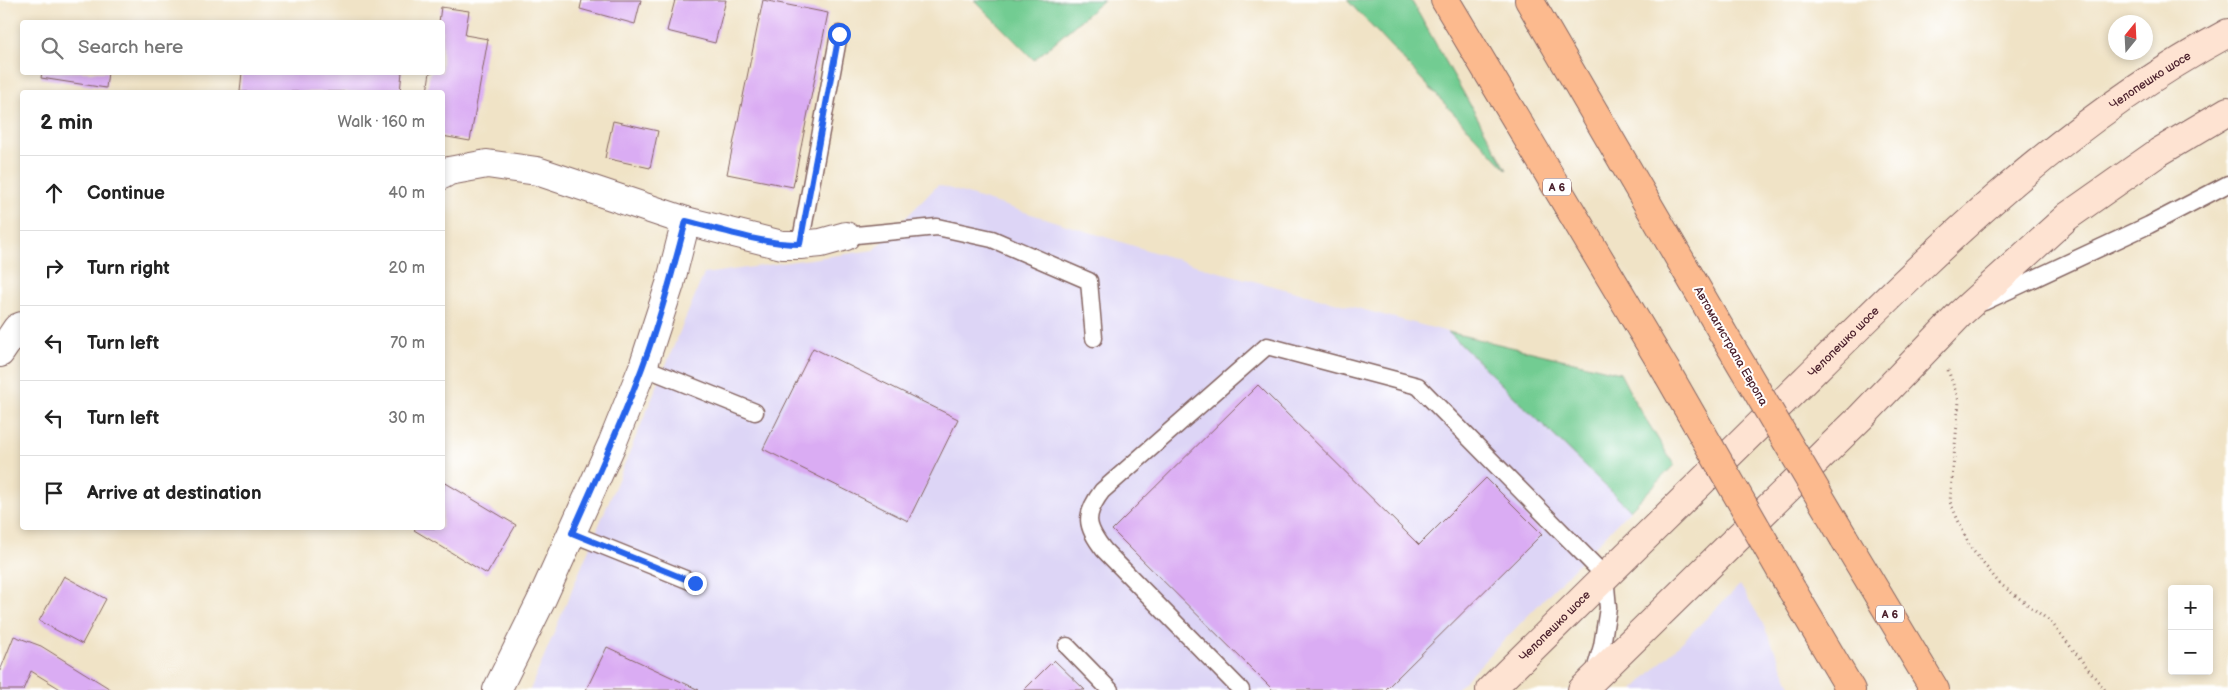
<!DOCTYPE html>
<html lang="en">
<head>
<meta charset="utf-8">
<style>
  body { margin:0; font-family:"Balsamiq Sans",sans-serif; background:#f2f2f2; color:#222 }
  .controls { position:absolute; right:15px; bottom:15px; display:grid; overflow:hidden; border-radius:5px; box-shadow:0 2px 8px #0003 }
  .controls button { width:45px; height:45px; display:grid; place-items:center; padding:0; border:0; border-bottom:1px solid #e0e0e0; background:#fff; color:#222; font:25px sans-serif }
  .compass { position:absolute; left:2108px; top:15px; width:45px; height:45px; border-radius:50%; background:#fff; box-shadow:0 2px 8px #0003; rotate:18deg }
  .stop { position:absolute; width:15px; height:15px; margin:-11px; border:4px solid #2563eb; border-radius:50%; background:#fff }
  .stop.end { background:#2563eb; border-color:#fff; box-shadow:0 1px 5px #0008 }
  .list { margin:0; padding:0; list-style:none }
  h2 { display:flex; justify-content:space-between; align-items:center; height:65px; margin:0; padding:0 20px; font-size:21px }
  h2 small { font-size:16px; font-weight:400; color:#767676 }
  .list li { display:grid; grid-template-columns:32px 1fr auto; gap:15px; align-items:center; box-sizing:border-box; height:75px; padding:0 20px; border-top:1px solid #e0e0e0 }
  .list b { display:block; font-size:19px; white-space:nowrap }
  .list em { font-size:16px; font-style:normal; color:#767676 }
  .icon { flex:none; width:28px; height:28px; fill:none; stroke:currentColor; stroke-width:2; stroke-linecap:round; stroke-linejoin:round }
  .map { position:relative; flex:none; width:2228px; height:690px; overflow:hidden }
  .search { position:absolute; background:#fff; box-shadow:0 2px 8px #0003; left:20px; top:20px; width:425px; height:55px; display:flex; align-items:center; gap:12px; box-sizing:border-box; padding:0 18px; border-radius:5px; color:#767676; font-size:19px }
  .panel { position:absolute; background:#fff; box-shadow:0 2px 8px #0003; left:20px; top:90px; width:425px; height:440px; border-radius:5px }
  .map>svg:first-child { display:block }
</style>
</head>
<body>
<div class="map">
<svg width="2228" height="690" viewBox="0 0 2228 690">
  <rect width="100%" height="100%" fill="#fff"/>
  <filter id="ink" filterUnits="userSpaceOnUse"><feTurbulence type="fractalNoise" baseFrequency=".02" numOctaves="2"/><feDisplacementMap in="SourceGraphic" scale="10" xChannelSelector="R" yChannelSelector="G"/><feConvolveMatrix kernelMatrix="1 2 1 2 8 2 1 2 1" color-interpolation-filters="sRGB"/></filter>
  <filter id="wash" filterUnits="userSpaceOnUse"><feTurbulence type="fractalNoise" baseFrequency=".0096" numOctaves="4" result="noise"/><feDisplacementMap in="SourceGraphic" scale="20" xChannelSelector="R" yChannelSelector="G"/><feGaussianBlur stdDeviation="1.12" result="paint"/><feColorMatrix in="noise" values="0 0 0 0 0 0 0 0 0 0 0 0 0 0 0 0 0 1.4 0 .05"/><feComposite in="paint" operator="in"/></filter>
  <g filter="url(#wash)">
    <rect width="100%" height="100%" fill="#f0e3c6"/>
    <!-- built -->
    <g fill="#ddd5f6">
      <path d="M 938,185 L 1208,269 L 1448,332 L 1630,510 L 1456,690 L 530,690 L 704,274 L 874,250 Z"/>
      <path d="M 1740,585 L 1761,620 L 1793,690 L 1633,690 Z"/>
    </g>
    <!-- green -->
    <g fill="#72cc92" stroke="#5e765e">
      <path d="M 974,0 L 1104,0 L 1034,60 Z"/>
      <path d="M 1347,0 L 1411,0 L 1507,170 Z"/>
      <path d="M 1448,332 L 1620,373 L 1634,400 L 1674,465 L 1630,510 Z"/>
    </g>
    <g id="blocks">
      <!-- building -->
      <g fill="#daacf3">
        <path d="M 582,0 L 641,0 L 635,24 L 580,9 Z"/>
        <path d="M 675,0 L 726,0 L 715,43 L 667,31 Z"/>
        <path d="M 763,0 L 828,13 L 793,187 L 727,174 Z"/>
        <path d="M 441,7 L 469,11 L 465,35 L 488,39 L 470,141 L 442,136 L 442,92 L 427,92 L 430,72 L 442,72 L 442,22 L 439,22 Z"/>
        <path d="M 42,72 L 108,72 L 106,88 L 41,78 Z"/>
        <path d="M 242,72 L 402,72 L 400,92 L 240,92 Z"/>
        <path d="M 613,121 L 658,131 L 650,168 L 605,158 Z"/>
        <path d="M 813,348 L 958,419 L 908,521 L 763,449 Z"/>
        <path d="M 1258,385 L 1419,545 L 1486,478 L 1542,534 L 1385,690 L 1273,690 L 1112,530 Z"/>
        <path d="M 444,482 L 516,525 L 487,574 L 414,530 L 416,528 L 442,528 Z"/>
        <path d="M 64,576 L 106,599 L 82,644 L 39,621 Z"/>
        <path d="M 14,636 L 41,646 L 112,690 L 62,690 L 31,671 L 23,690 L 0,690 L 0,671 Z"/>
        <path d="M 607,647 L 699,690 L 586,690 Z"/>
        <path d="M 1054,660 L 1085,690 L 1024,690 Z"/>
      </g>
    </g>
  </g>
  <g filter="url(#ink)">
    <use href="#blocks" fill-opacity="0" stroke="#846461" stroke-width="1"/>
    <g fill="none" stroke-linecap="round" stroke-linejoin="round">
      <defs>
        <g id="lane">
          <path d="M 846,236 L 937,227 L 992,239 L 1089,281 L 1094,338"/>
          <path d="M 800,245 L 839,34"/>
          <path d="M 1984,302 L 2149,225 L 2228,184"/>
          <path d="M 643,367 L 755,412"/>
          <path d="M 571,533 L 695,583"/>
          <path d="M 1067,646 L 1110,690"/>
          <path d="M 1241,690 L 1104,550 C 1085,526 1084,515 1102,491 L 1267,346 L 1418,386 L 1605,576 L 1608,608 L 1602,646 L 1594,674"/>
        </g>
        <g id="street">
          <path d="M 442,175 L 449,171 L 487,164 L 537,171 L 686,221 L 782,245 L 800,245 L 821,243 L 846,236"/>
          <path d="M 0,353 L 17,328 L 22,326"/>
          <path d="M 497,690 L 541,601 L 612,444 L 643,367 L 670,284 L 686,221"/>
        </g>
        <g id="secondary">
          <path id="s1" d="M 1490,690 C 1595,586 1700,482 1806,379 C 1937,249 2063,122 2228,33"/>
          <path d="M 1582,690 L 1860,418 L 1961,313 L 2068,216 L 2159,152 L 2228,111"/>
        </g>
        <g id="highway">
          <path d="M 1445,0 L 1668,374"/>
          <path d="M 1529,0 L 1721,330"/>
          <path d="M 1844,538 L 1935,690"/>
          <path d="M 1792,590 L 1851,690"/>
        </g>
      </defs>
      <!-- lane casing -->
      <use href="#lane" stroke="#846461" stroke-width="19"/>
      <!-- street casing -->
      <use href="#street" stroke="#846461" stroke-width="30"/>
      <!-- secondary casing -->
      <use href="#secondary" stroke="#846461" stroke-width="30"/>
      <!-- highway casing -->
      <use href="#highway" stroke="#846461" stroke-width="30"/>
      <!-- path -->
      <path stroke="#846461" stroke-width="3" stroke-dasharray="1 4" stroke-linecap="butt" d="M 1948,370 L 1959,401 L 1950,502 L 1970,547 L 2000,584 L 2051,622 L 2105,690"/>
      <!-- lane -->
      <use href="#lane" stroke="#fff" stroke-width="16"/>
      <!-- street -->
      <use href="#street" stroke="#fff" stroke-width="28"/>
      <!-- secondary -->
      <use href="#secondary" stroke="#fee3d2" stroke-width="28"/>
      <!-- highway -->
      <use href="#highway" stroke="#fcba8e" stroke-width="28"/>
      <defs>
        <g id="highway-bridge">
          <path d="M 1721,330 L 1844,538"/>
          <path d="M 1668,374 L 1792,590"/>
        </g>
      </defs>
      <!-- highway-bridge casing -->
      <use href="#highway-bridge" stroke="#846461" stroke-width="30" stroke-linecap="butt"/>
      <!-- highway-bridge -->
      <use href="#highway-bridge" stroke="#fcba8e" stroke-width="28"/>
    </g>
  </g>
  <g fill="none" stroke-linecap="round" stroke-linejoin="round" filter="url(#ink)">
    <!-- route -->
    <path stroke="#2563eb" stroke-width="6" d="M 695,583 L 572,533 C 596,479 621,424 642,368 C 660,320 673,270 686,221 C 723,230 761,244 800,244 L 839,34"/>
  </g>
  <g text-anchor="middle" stroke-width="4" stroke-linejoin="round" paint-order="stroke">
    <!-- shield labels -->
    <g fill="#fff" stroke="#80626b" stroke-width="1">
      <rect x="1543" y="178.5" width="28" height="17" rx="4"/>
      <rect x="1876" y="605.5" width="28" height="17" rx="4"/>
    </g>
    <g font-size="11" font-weight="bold" fill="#4a1f2b">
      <text x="1557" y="191">A 6</text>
      <text x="1890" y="618">A 6</text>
    </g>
    <!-- street labels -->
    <g font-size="12" fill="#4a1f2b" stroke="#fff">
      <text dy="4" stroke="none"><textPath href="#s1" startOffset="900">Челопешко шосе</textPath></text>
      <text dy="4" stroke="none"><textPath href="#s1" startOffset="496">Челопешко шосе</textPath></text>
      <text transform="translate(1731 346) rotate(60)" y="4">Автомагистрала Европа</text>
      <text dy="4" stroke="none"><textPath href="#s1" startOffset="91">Челопешко шосе</textPath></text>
    </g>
  </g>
</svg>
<div class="controls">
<button>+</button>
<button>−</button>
</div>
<svg class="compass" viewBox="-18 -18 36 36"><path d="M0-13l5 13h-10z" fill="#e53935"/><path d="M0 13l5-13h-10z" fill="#767676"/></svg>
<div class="stop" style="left:839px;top:34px"></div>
<div class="stop end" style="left:695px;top:583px"></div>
<div class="search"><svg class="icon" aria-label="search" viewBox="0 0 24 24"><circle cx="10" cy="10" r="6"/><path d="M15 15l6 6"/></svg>Search here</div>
<section class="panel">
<h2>2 min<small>Walk · 160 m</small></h2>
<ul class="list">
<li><svg class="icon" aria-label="ahead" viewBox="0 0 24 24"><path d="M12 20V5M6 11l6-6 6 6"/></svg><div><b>Continue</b></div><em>40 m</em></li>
<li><svg class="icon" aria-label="right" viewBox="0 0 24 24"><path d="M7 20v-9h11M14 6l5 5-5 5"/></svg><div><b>Turn right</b></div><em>20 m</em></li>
<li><svg class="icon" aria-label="left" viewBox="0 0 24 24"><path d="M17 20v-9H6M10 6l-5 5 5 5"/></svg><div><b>Turn left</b></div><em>70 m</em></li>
<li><svg class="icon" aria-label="left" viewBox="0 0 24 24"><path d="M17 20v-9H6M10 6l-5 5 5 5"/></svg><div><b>Turn left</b></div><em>30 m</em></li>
<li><svg class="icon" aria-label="arrive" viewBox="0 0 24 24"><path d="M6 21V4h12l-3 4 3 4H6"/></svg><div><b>Arrive at destination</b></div></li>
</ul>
</section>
</div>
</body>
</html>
